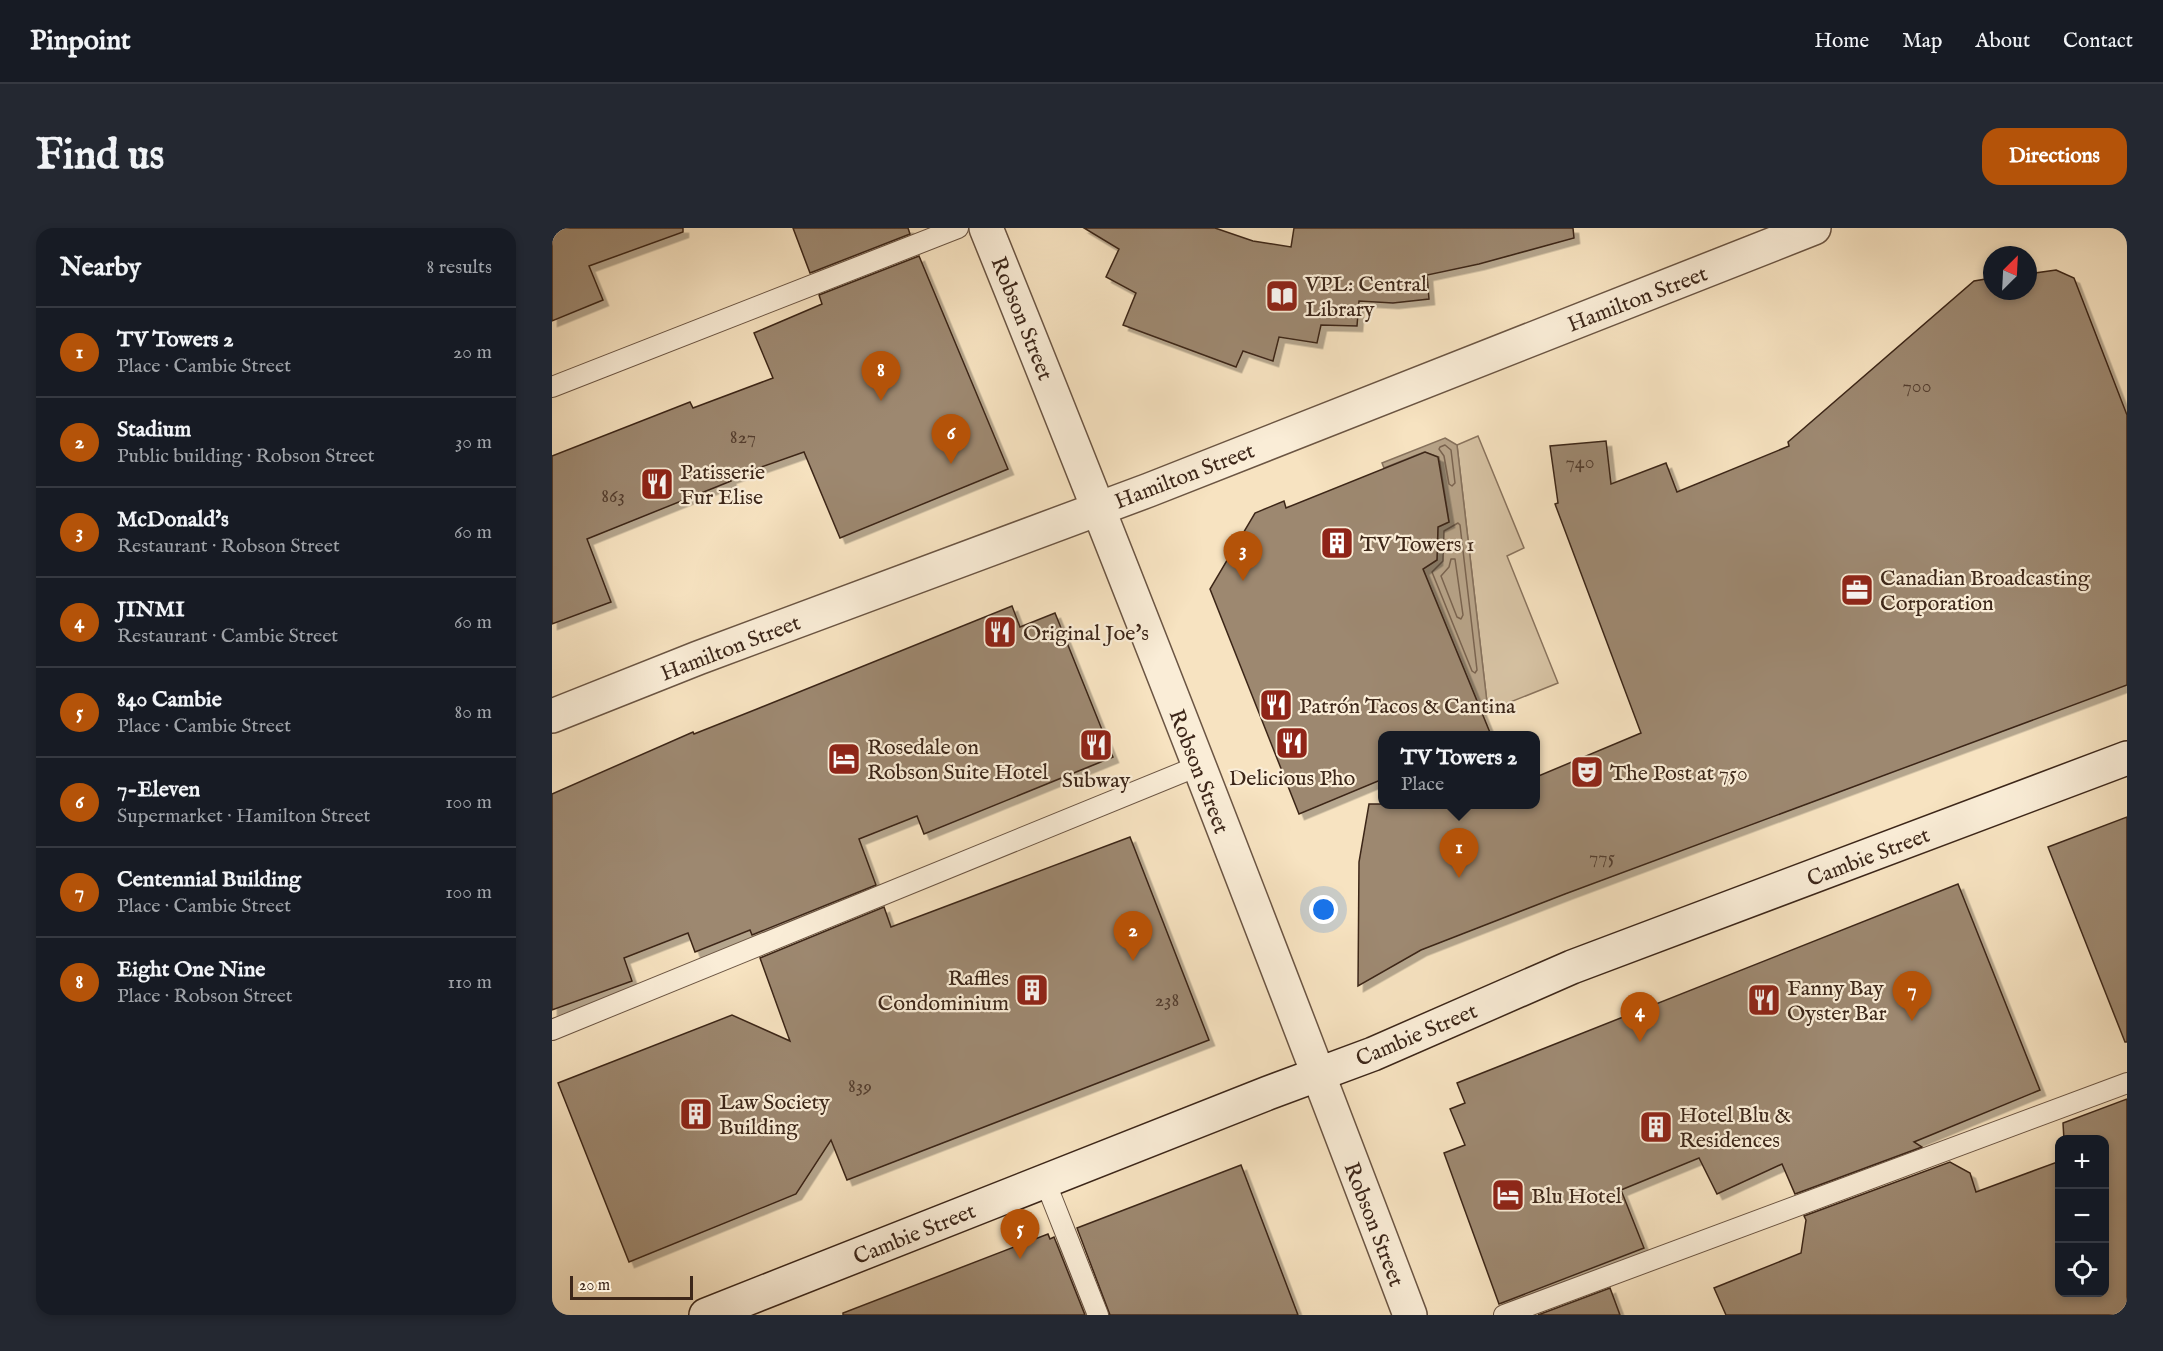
<!DOCTYPE html>
<html lang="en">
<head>
<meta charset="utf-8">
<style>
  body { margin:0; font-family:"IM FELL English",serif; background:#242831; color:#f1f3f6 }
  .controls { position:absolute; right:18px; bottom:18px; display:grid; overflow:hidden; border-radius:12px; box-shadow:0 3px 9px #0003 }
  .controls button { width:54px; height:54px; display:grid; place-items:center; padding:0; border:0; border-bottom:2px solid #363941; background:#171b24; color:#f1f3f6; font:30px sans-serif }
  .compass { position:absolute; left:1431px; top:18px; width:54px; height:54px; border-radius:50%; background:#171b24; box-shadow:0 3px 9px #0003; rotate:24deg }
  .scale { position:absolute; left:18px; bottom:15px; width:123px; box-sizing:border-box; padding-left:6px; border:3px solid #3c2619; border-top:0; font-size:16px; line-height:21px; white-space:nowrap; color:#3c2619; -webkit-text-stroke:4px #faedd7; paint-order:stroke }
  .you { position:absolute; left:772px; top:682px; width:21px; height:21px; margin:-15px; border:4px solid #fff; border-radius:50%; background:#1a73e8; box-shadow:0 0 0 9px #1a73e833 }
  .badge { display:grid; place-items:center; width:39px; height:39px; border-radius:50%; background:#b45309; color:#fff; font-size:20px; font-weight:700 }
  .pin { position:absolute; translate:-50% -50px; filter:drop-shadow(0 2px 3px #0008) }
  .pin::after { content:''; position:absolute; top:32px; width:21px; height:18px; background:inherit; clip-path:polygon(0 0,100% 0,50% 100%) }
  .popup { position:absolute; left:826px; top:503px; width:162px; height:78px; box-sizing:border-box; display:grid; place-content:center; border-radius:12px; background:#171b24; filter:drop-shadow(0 2px 4px #0005); font-size:20px; white-space:nowrap; color:#9ea1a6 }
  .popup b { font-size:22px; color:#f1f3f6 }
  .popup::after { content:''; position:absolute; left:50%; top:100%; margin-left:-12px; border:12px solid transparent; border-top-color:#171b24 }
  .list { margin:0; padding:0; list-style:none }
  h2 { display:flex; justify-content:space-between; align-items:center; height:78px; margin:0; padding:0 24px; font-size:26px }
  h2 small { font-size:20px; font-weight:400; color:#9ea1a6 }
  .list li { display:grid; grid-template-columns:39px 1fr auto; gap:18px; align-items:center; box-sizing:border-box; height:90px; padding:0 24px; border-top:2px solid #363941 }
  .list b { display:block; font-size:22px; white-space:nowrap }
  .list p { margin:0; font-size:20px; white-space:nowrap; color:#9ea1a6 }
  .list em { font-size:20px; font-style:normal; color:#9ea1a6 }
  .icon { flex:none; width:33px; height:33px; fill:none; stroke:currentColor; stroke-width:2; stroke-linecap:round; stroke-linejoin:round }
  .map { position:relative; flex:none; width:1575px; height:1087px; overflow:hidden; border-radius:18px }
  header { display:flex; align-items:center; gap:36px; box-sizing:border-box; height:84px; padding:0 30px; background:#171b24; border-bottom:2px solid #363941 }
  header strong { font-size:28px }
  nav { display:flex; gap:33px; margin-inline-start:auto; font-size:21px }
  .intro { display:flex; align-items:center; justify-content:space-between; box-sizing:border-box; height:144px; padding:0 36px }
  h1 { margin:0; font-size:42px }
  .button { padding:15px 27px; border-radius:18px; background:#b45309; color:#fff; font-size:21px; font-weight:700 }
  main { display:flex; gap:36px; padding:0 36px }
  aside { flex:1; background:#171b24; border-radius:18px; box-shadow:0 3px 9px #0003 }
  .map>svg:first-child { display:block }
</style>
</head>
<body>
<header>
<strong>Pinpoint</strong>
<nav><a>Home</a><a>Map</a><a>About</a><a>Contact</a></nav>
</header>
<div class="intro"><h1>Find us</h1><a class="button">Directions</a></div>
<main>
<aside>
<h2>Nearby<small>8 results</small></h2>
<ul class="list">
<li><span class="badge">1</span><div><b>TV Towers 2</b><p>Place · Cambie Street</p></div><em>20 m</em></li>
<li><span class="badge">2</span><div><b>Stadium</b><p>Public building · Robson Street</p></div><em>30 m</em></li>
<li><span class="badge">3</span><div><b>McDonald's</b><p>Restaurant · Robson Street</p></div><em>60 m</em></li>
<li><span class="badge">4</span><div><b>JINMI</b><p>Restaurant · Cambie Street</p></div><em>60 m</em></li>
<li><span class="badge">5</span><div><b>840 Cambie</b><p>Place · Cambie Street</p></div><em>80 m</em></li>
<li><span class="badge">6</span><div><b>7-Eleven</b><p>Supermarket · Hamilton Street</p></div><em>100 m</em></li>
<li><span class="badge">7</span><div><b>Centennial Building</b><p>Place · Cambie Street</p></div><em>100 m</em></li>
<li><span class="badge">8</span><div><b>Eight One Nine</b><p>Place · Robson Street</p></div><em>110 m</em></li>
</ul>
</aside>
<div class="map">
<svg width="1575" height="1087" viewBox="0 0 1575 1087">
  <defs>
    <filter id="shadow"><feDropShadow dx="5.5" dy="5.5" stdDeviation="0" flood-color="#0004"/></filter>
  </defs>
  <rect width="100%" height="100%" fill="#f7e3c1"/>
  <filter id="stains"><feTurbulence type="fractalNoise" baseFrequency=".00333" numOctaves="4"/><feColorMatrix values="0 0 0 0 .2 0 0 0 0 .09 0 0 0 0 .02 0 0 0 .5 -.17"/></filter>
  <radialGradient id="worn" r=".72"><stop offset=".6" stop-color="#630" stop-opacity="0"/><stop offset="1" stop-color="#630" stop-opacity=".3"/></radialGradient>
  <!-- green -->
  <path fill="#d7c3a4" stroke="#8a745e" stroke-width="1.5" d="M 926,208 L 972,320 L 955,328 L 1006,455 L 936,483 L 905,217 Z"/>
  <!-- water -->
  <path fill="#b7a388" stroke="#86715c" stroke-width="1.5" d="M 893,210 L 905,217 L 936,483 L 930,486 L 871,341 L 885,332 L 886,299 L 897,294 L 887,229 L 872,224 L 832,240 L 830,235 Z"/>
  <g fill="none" stroke-linecap="round" stroke-linejoin="round">
    <!-- shore -->
    <g stroke="#7a6450" stroke-width="1.5">
      <path d="M 893,217 L 899,222 L 903,255 L 900,258 L 897,256 L 892,228 L 887,221 L 888,219 Z"/>
      <path d="M 906,295 L 908,297 L 925,442 L 923,445 L 920,443 L 880,344 L 891,333 L 892,303 Z"/>
      <path d="M 903,331 L 911,387 L 909,391 L 905,389 L 889,348 L 897,339 L 899,331 Z"/>
    </g>
  </g>
  <!-- building -->
  <g fill="#9d8870" stroke="#3c2619" stroke-width="1.5" filter="url(#shadow)">
    <path d="M 0,0 L 131,0 L 131,4 L 37,38 L 51,72 L 0,93 Z"/>
    <path d="M 241,0 L 356,0 L 358,6 L 258,45 Z"/>
    <path d="M 532,0 L 663,0 L 701,13 L 739,19 L 742,0 L 1021,0 L 1022,10 L 927,36 L 875,47 L 877,71 L 841,75 L 807,73 L 805,98 L 769,97 L 765,115 L 727,109 L 721,133 L 691,123 L 684,139 L 571,97 L 584,65 L 554,49 L 567,21 Z"/>
    <path d="M 367,28 L 456,241 L 288,310 L 252,224 L 178,250 L 179,253 L 35,311 L 59,374 L 0,396 L 0,228 L 138,174 L 141,180 L 221,150 L 202,105 L 270,76 L 267,67 Z"/>
    <path d="M 1504,42 L 1522,50 L 1575,187 L 1575,457 L 1013,666 L 869,722 L 806,758 L 807,634 L 817,576 L 984,576 L 984,549 L 1089,505 L 1003,276 L 1006,275 L 998,218 L 1054,213 L 1059,256 L 1114,235 L 1125,264 L 1237,218 L 1236,214 L 1422,53 L 1440,50 L 1440,63 L 1476,63 L 1476,46 Z"/>
    <path d="M 873,224 L 886,229 L 897,294 L 886,299 L 885,332 L 871,341 L 939,507 L 831,507 L 831,551 L 747,586 L 658,361 L 703,285 L 732,273 L 734,280 Z"/>
    <path d="M 460,378 L 468,399 L 503,385 L 561,529 L 372,606 L 365,588 L 307,611 L 324,657 L 200,707 L 198,702 L 143,724 L 136,705 L 72,730 L 80,753 L 0,782 L 0,566 L 141,504 L 142,506 L 205,481 Z"/>
    <path d="M 1575,589 L 1575,814 L 1573,814 L 1496,619 Z"/>
    <path d="M 578,609 L 657,812 L 295,952 L 279,912 L 244,966 L 77,1034 L 6,855 L 180,787 L 238,813 L 208,730 L 332,679 L 339,699 Z"/>
    <path d="M 1406,656 L 1488,862 L 1362,914 L 1370,919 L 1243,966 L 1230,936 L 1165,966 L 1147,930 L 1069,962 L 1092,1020 L 947,1076 L 892,925 L 913,917 L 898,881 L 913,875 L 905,855 Z"/>
    <path d="M 1575,871 L 1575,1087 L 1174,1087 L 1162,1060 L 1249,1025 L 1254,992 L 1252,988 L 1398,934 L 1418,945 L 1424,964 L 1508,933 L 1508,1065 L 1552,1065 L 1552,912 L 1512,912 L 1511,895 Z"/>
    <path d="M 689,937 L 746,1087 L 558,1087 L 525,1000 Z"/>
    <path d="M 496,1006 L 498,1011 L 502,1009 L 533,1087 L 291,1087 L 291,1085 Z"/>
    <path d="M 1058,1060 L 1068,1087 L 986,1087 Z"/>
  </g>
  <g fill="none" stroke-linecap="round" stroke-linejoin="round">
    <defs>
      <g id="service">
        <path d="M 0,159 L 406,0"/>
        <path d="M 0,802 L 646,538"/>
        <path d="M 493,953 L 546,1087"/>
        <path d="M 952,1087 L 1575,855"/>
      </g>
      <g id="tertiary">
        <path d="M 434,0 C 580,361 720,723 858,1087"/>
        <path d="M 0,488 L 146,430 L 597,262 L 1262,0"/>
      </g>
      <path id="secondary" d="M 154,1087 L 716,865 L 821,826 L 1020,739 L 1575,530"/>
    </defs>
    <!-- service casing -->
    <use href="#service" stroke="#6b5543" stroke-width="22"/>
    <!-- tertiary casing -->
    <use href="#tertiary" stroke="#6b5543" stroke-width="36"/>
    <!-- secondary casing -->
    <use href="#secondary" stroke="#3c2619" stroke-width="36"/>
    <!-- service -->
    <use href="#service" stroke="#faedd7" stroke-width="20"/>
    <!-- tertiary -->
    <use href="#tertiary" stroke="#faedd7" stroke-width="33"/>
    <!-- secondary -->
    <use href="#secondary" stroke="#faedd7" stroke-width="33"/>
  </g>
  <!-- icons -->
  <defs>
    <symbol id="library-square" viewBox="-11 -11 22 22"><rect x="-9" y="-9" width="18" height="18" rx="4" fill="#8f2418" stroke="#faedd7"/><path d="M-6-4Q-3-5.5-.7-3.5V5Q-3 3-6 4ZM6-4Q3-5.5 .7-3.5V5Q3 3 6 4Z" fill="#fff"/></symbol>
    <symbol id="restaurant-square" viewBox="-11 -11 22 22"><rect x="-9" y="-9" width="18" height="18" rx="4" fill="#8f2418" stroke="#faedd7"/><path d="M-5-6h1v4h1v-4h1v4h1v-4h1v5L-1.5 .5V6h-2V.5L-5-1ZM5-6V6H3V1.5H1.5Q1.5-4 5-6Z" fill="#fff"/></symbol>
    <symbol id="building-square" viewBox="-11 -11 22 22"><rect x="-9" y="-9" width="18" height="18" rx="4" fill="#8f2418" stroke="#faedd7"/><path d="M-4-6H4V6H1V3H-1V6H-4ZM-2.5-4.3h1.7v1.8h-1.7ZM.8-4.3h1.7v1.8H.8ZM-2.5-1h1.7V.8h-1.7ZM.8-1h1.7V.8H.8Z" fill="#fff"/></symbol>
    <symbol id="office-square" viewBox="-11 -11 22 22"><rect x="-9" y="-9" width="18" height="18" rx="4" fill="#8f2418" stroke="#faedd7"/><path d="M-6-3h4V-5.5h4V-3h4V5H-6ZM-1-4.5V-3h2v-1.5ZM-6 0V1H6V0Z" fill="#fff"/></symbol>
    <symbol id="hotel-square" viewBox="-11 -11 22 22"><rect x="-9" y="-9" width="18" height="18" rx="4" fill="#8f2418" stroke="#faedd7"/><path d="M-6-4.5h1.5V1H6V5H4.5V3h-9V5H-6ZM-4 0a1.8 1.8 0 1 1 3.6 0ZM.5 0V-2.5h3Q6-2.5 6 0Z" fill="#fff"/></symbol>
    <symbol id="theatre-square" viewBox="-11 -11 22 22"><rect x="-9" y="-9" width="18" height="18" rx="4" fill="#8f2418" stroke="#faedd7"/><path d="M-5-5.5Q0-4 5-5.5V0Q5 5 0 6Q-5 5-5 0ZM-3.3-2.5H-1v1.5H-3.3ZM1-2.5H3.3v1.5H1ZM-2.8 1Q0 5.5 2.8 1Z" fill="#fff"/></symbol>
  </defs>
  <g fill-rule="evenodd">
    <use href="#library-square" x="711" y="49" width="38" height="38"/>
    <use href="#restaurant-square" x="86" y="237" width="38" height="38"/>
    <use href="#building-square" x="766" y="296" width="38" height="38"/>
    <use href="#office-square" x="1286" y="343" width="38" height="38"/>
    <use href="#restaurant-square" x="429" y="385" width="38" height="38"/>
    <use href="#restaurant-square" x="705" y="458" width="38" height="38"/>
    <use href="#restaurant-square" x="721" y="496" width="38" height="38"/>
    <use href="#restaurant-square" x="525" y="498" width="38" height="38"/>
    <use href="#hotel-square" x="273" y="512" width="38" height="38"/>
    <use href="#theatre-square" x="1016" y="525" width="38" height="38"/>
    <use href="#building-square" x="461" y="743" width="38" height="38"/>
    <use href="#restaurant-square" x="1193" y="753" width="38" height="38"/>
    <use href="#building-square" x="125" y="867" width="38" height="38"/>
    <use href="#building-square" x="1085" y="880" width="38" height="38"/>
    <use href="#hotel-square" x="937" y="948" width="38" height="38"/>
  </g>
  <g text-anchor="middle" stroke-width="4.5" stroke-linejoin="round" paint-order="stroke">
    <!-- number labels -->
    <g font-size="20" fill="#543e2f">
      <text x="1365" y="164">700</text>
      <text x="191" y="215">827</text>
      <text x="1028" y="240">740</text>
      <text x="61" y="274">863</text>
      <text x="1050" y="635">775</text>
      <text x="615" y="778">238</text>
      <text x="308" y="864">839</text>
    </g>
    <!-- poi labels -->
    <g font-size="22" fill="#3c2619" stroke="#faedd7" text-anchor="start">
      <text x="753" y="63">VPL: Central<tspan x="753" dy="25">Library</tspan></text>
      <text x="128" y="251">Patisserie<tspan x="128" dy="25">Fur Elise</tspan></text>
      <text x="808" y="323">TV Towers 1</text>
      <text x="1328" y="357">Canadian Broadcasting<tspan x="1328" dy="25">Corporation</tspan></text>
      <text x="471" y="412">Original Joe's</text>
      <text x="747" y="485">Patrón Tacos &amp; Cantina</text>
      <text x="315" y="526">Rosedale on<tspan x="315" dy="25">Robson Suite Hotel</tspan></text>
      <text x="1058" y="552">The Post at 750</text>
      <text x="740" y="557" text-anchor="middle">Delicious Pho</text>
      <text x="544" y="559" text-anchor="middle">Subway</text>
      <text x="457" y="757" text-anchor="end">Raffles<tspan x="457" dy="25">Condominium</tspan></text>
      <text x="1235" y="767">Fanny Bay<tspan x="1235" dy="25">Oyster Bar</tspan></text>
      <text x="167" y="881">Law Society<tspan x="167" dy="25">Building</tspan></text>
      <text x="1127" y="894">Hotel Blu &amp;<tspan x="1127" dy="25">Residences</tspan></text>
      <text x="979" y="975">Blu Hotel</text>
    </g>
    <!-- street labels -->
    <g font-size="22" fill="#3c2619" stroke="#faedd7">
      <text transform="translate(1085 70) rotate(-21)" y="8">Hamilton Street</text>
      <text transform="translate(471 90) rotate(68)" y="8">Robson Street</text>
      <text transform="translate(632 247) rotate(-21)" y="8">Hamilton Street</text>
      <text transform="translate(178 419) rotate(-21)" y="8">Hamilton Street</text>
      <text transform="translate(648 543) rotate(69)" y="8">Robson Street</text>
      <text transform="translate(1316 628) rotate(-21)" y="8">Cambie Street</text>
      <text transform="translate(864 806) rotate(-23)" y="8">Cambie Street</text>
      <text transform="translate(823 996) rotate(69)" y="8">Robson Street</text>
      <text transform="translate(362 1005) rotate(-22)" y="8">Cambie Street</text>
    </g>
  </g>
  <rect width="100%" height="100%" filter="url(#stains)"/>
  <rect width="100%" height="100%" fill="url(#worn)"/>
</svg>
<div class="controls">
<button>+</button>
<button>−</button>
<button><svg class="icon" aria-label="locate" viewBox="0 0 24 24"><circle cx="12" cy="12" r="6"/><path d="M12 2v4M12 18v4M2 12h4M18 12h4"/></svg></button>
</div>
<svg class="compass" viewBox="-18 -18 36 36"><path d="M0-13l5 13h-10z" fill="#e53935"/><path d="M0 13l5-13h-10z" fill="#9ea1a6"/></svg>
<div class="scale">20 m</div>
<div class="you"></div>
<div class="pin badge" style="left:907px;top:650px">1</div>
<div class="popup"><b>TV Towers 2</b>Place</div>
<div class="pin badge" style="left:581px;top:733px">2</div>
<div class="pin badge" style="left:691px;top:353px">3</div>
<div class="pin badge" style="left:1088px;top:814px">4</div>
<div class="pin badge" style="left:468px;top:1031px">5</div>
<div class="pin badge" style="left:399px;top:236px">6</div>
<div class="pin badge" style="left:1360px;top:793px">7</div>
<div class="pin badge" style="left:329px;top:173px">8</div>
</div>
</main>
</body>
</html>
